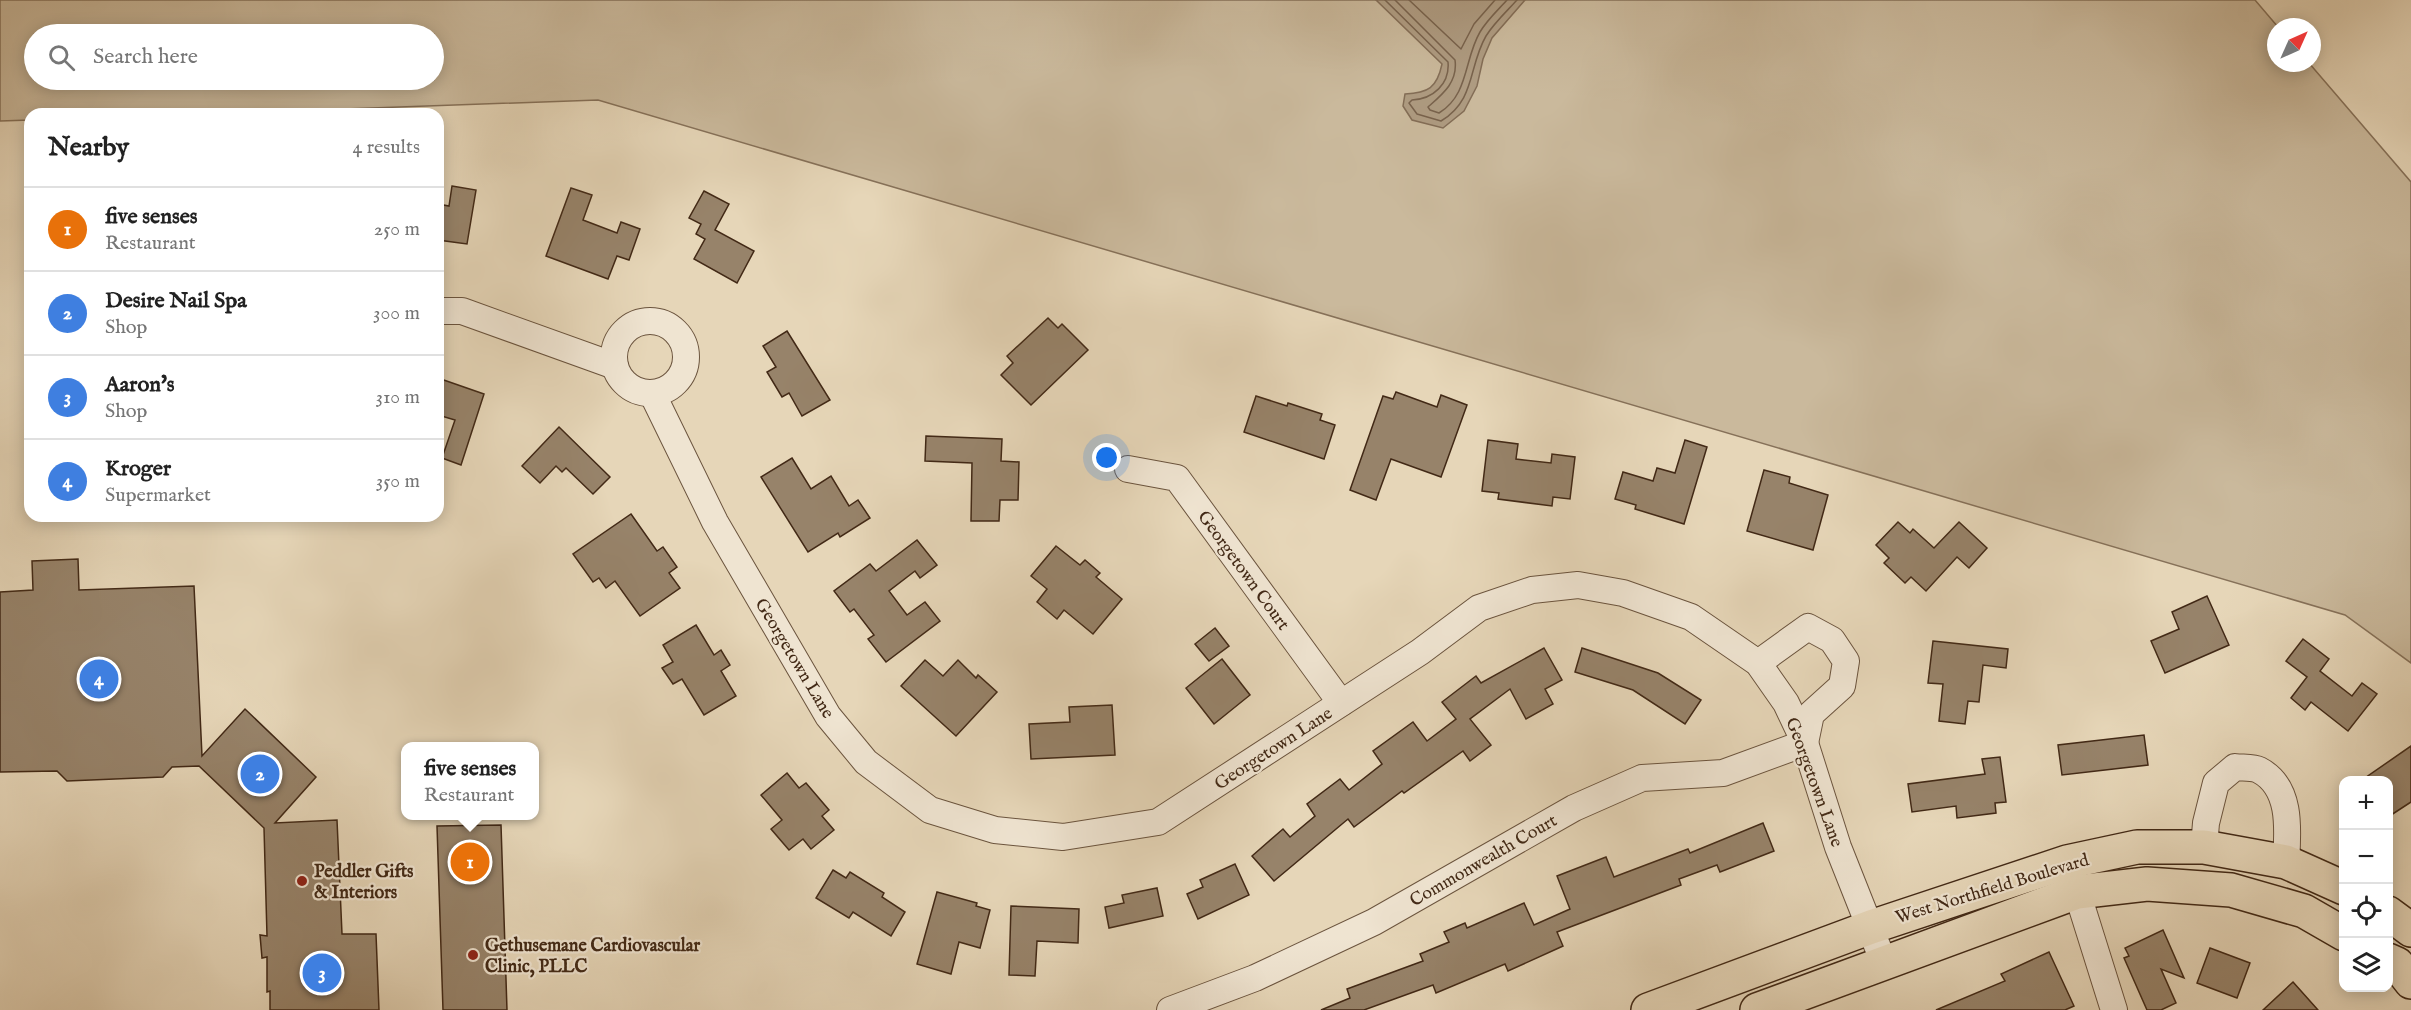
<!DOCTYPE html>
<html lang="en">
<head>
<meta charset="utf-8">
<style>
  body { margin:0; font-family:"IM FELL English",serif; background:#f2f2f2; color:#222 }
  .controls { position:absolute; right:18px; bottom:18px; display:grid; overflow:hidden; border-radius:12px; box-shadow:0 3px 15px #0003 }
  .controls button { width:54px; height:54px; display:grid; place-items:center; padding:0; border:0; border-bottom:2px solid #e0e0e0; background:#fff; color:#222; font:30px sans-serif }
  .compass { position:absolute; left:2267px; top:18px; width:54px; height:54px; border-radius:50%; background:#fff; box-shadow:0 3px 15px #0003; rotate:45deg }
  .you { position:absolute; left:1107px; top:458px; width:21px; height:21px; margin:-15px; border:4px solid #fff; border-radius:50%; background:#1a73e8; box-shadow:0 0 0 9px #1a73e833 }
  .badge { display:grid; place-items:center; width:39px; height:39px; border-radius:50%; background:#b45309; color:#fff; font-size:20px; font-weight:700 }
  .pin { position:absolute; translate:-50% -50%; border:3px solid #fff; box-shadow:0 2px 6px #0006 }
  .popup { position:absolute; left:401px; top:742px; width:138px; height:78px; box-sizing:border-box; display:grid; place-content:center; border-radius:12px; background:#fff; filter:drop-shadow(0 2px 4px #0005); font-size:20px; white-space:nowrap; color:#767676 }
  .popup b { font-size:22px; color:#222 }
  .popup::after { content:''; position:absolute; left:50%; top:100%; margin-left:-12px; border:12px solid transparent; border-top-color:#fff }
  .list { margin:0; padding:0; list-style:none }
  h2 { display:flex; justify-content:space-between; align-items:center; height:78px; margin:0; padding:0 24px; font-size:26px }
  h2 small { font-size:20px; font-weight:400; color:#767676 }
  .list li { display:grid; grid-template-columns:39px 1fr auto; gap:18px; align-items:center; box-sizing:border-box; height:84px; padding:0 24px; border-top:2px solid #e0e0e0 }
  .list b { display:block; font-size:22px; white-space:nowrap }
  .list p { margin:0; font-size:20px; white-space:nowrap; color:#767676 }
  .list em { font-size:20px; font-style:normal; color:#767676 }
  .icon { flex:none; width:33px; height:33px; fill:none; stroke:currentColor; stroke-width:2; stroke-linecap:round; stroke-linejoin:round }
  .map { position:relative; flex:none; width:2411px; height:1010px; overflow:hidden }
  .search { position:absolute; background:#fff; box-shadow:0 3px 15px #0003; left:24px; top:24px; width:420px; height:66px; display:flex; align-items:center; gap:15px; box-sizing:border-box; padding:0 21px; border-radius:33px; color:#767676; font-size:22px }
  .panel { position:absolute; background:#fff; box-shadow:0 3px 15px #0003; left:24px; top:108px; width:420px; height:414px; border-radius:18px }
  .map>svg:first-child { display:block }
</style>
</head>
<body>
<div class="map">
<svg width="2411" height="1010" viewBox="0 0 2411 1010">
  <rect width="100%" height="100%" fill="#e6d6b8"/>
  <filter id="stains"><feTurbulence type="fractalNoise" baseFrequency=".00333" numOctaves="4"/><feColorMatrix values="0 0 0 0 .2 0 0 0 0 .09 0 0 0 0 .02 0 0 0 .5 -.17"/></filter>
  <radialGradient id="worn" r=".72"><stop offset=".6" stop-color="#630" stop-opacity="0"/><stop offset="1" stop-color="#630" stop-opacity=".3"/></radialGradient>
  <!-- green -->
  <path fill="#cab99c" stroke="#867159" stroke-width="1.5" fill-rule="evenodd" d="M 0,0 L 2255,0 L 2278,27 L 2276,27 L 2276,63 L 2309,63 L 2411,182 L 2411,663 L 2345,615 L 598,100 L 202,114 L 30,114 L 30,120 L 0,121 ZM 34,34 L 434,34 L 434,80 L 34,80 Z"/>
  <!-- water -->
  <path fill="#ae9b81" stroke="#836d56" stroke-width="1.5" d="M 1376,0 L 1525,0 L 1492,38 L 1483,59 L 1477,86 L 1464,111 L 1443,128 L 1412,120 L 1403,106 L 1405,94 C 1428,93 1437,88 1442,64 Z"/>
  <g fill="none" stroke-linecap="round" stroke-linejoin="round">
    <!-- shore -->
    <g stroke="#78624c" stroke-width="1.5">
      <path d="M 1385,0 L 1448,62 C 1450,84 1433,99 1412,100 L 1409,103 L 1417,114 L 1441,121 C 1476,100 1468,67 1486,36 C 1494,23 1507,11 1517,0"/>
      <path d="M 1395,0 L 1455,60 C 1458,82 1443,94 1428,107 L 1430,110 L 1439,113 C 1469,95 1464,59 1480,32 C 1487,20 1498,10 1507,0"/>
      <path d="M 1409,0 L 1461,49 L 1474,24 L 1495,0"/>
    </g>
  </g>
  <!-- building -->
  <g fill="#97836a" stroke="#422916" stroke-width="1.5">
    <path d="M 452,186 L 476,190 L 467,244 L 438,240 L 438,204 L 449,206 Z"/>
    <path d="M 571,188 L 592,195 L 583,220 L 617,233 L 621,222 L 640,229 L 629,260 L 617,256 L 608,279 L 546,256 Z"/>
    <path d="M 704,191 L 729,204 L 715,230 L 754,251 L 737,283 L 694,259 L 705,239 L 696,234 L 701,224 L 689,218 Z"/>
    <path d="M 1048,318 L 1058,328 L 1062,324 L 1088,350 L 1031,405 L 1001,375 L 1013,363 L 1007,356 Z"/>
    <path d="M 787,331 L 830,400 L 802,416 L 789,393 L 782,397 L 767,372 L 776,367 L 763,346 Z"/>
    <path d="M 438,378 L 484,394 L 461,465 L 442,458 L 455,420 L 438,415 Z"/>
    <path d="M 1396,392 L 1437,407 L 1441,395 L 1467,405 L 1441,477 L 1391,459 L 1376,500 L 1350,490 L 1383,396 L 1393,399 Z"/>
    <path d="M 1256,396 L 1287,406 L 1288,403 L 1322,414 L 1320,420 L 1335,425 L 1324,459 L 1244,432 Z"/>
    <path d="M 559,427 L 610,477 L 593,494 L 566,468 L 562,472 L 556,466 L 540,483 L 522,466 Z"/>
    <path d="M 926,436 L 1002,439 L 1001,461 L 1019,462 L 1018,500 L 1000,500 L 999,521 L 971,521 L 972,463 L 925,461 Z"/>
    <path d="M 1488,440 L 1518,444 L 1516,459 L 1551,463 L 1552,454 L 1575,457 L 1570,499 L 1553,497 L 1552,506 L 1498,499 L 1499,493 L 1482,491 Z"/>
    <path d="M 1685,440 L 1707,447 L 1684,524 L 1635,509 L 1636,505 L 1615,499 L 1623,472 L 1653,481 L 1657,468 L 1675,473 Z"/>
    <path d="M 792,458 L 811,489 L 831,476 L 849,506 L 858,500 L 870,518 L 840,537 L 838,533 L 808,552 L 761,477 Z"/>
    <path d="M 1764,470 L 1790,477 L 1789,483 L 1828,495 L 1813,550 L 1747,531 Z"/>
    <path d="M 631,514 L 657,551 L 663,547 L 677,567 L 669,573 L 680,588 L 640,616 L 615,581 L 606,588 L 599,578 L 593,582 L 573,554 Z"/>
    <path d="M 1898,522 L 1910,533 L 1913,529 L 1934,548 L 1959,522 L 1987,548 L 1969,568 L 1957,557 L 1926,591 L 1911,577 L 1905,583 L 1884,563 L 1889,558 L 1876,545 Z"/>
    <path d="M 917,540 L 937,565 L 920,578 L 915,571 L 889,591 L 907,615 L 925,602 L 940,621 L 886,662 L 868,639 L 874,635 L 854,609 L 850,612 L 834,591 L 870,564 L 876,571 Z"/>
    <path d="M 1056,546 L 1080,565 L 1085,560 L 1100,573 L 1096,577 L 1122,599 L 1093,634 L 1064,610 L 1057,619 L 1037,602 L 1047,589 L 1031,576 Z"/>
    <path d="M 78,559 L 79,590 L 194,586 L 202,756 L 245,709 L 316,777 L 275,823 L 337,820 L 342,934 L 376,934 L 379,1010 L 270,1010 L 270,991 L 267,992 L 267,957 L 262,958 L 260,935 L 267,936 L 264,828 L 199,766 L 172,767 L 163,777 L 67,781 L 57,771 L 0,772 L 0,592 L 33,590 L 32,561 Z"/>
    <path d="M 2207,596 L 2229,645 L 2165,673 L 2151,641 L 2179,629 L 2172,612 Z"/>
    <path d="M 696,625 L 714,655 L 721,650 L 730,665 L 721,671 L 736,696 L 704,715 L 682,679 L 673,684 L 662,668 L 673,662 L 663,645 Z"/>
    <path d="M 1215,628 L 1229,646 L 1209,661 L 1195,644 Z"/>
    <path d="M 2303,639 L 2329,659 L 2320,671 L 2352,696 L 2362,683 L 2377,694 L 2348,731 L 2311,702 L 2305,710 L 2291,698 L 2307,677 L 2286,661 Z"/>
    <path d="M 1933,641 L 2008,649 L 2006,668 L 1983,665 L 1979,702 L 1968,701 L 1965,724 L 1939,721 L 1943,684 L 1928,683 Z"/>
    <path d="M 1544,648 L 1562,680 L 1545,689 L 1553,704 L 1526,719 L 1510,689 L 1470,719 L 1491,745 L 1470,761 L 1463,751 L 1404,793 L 1402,791 L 1354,827 L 1348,819 L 1274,881 L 1252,856 L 1283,829 L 1290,837 L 1315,816 L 1307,804 L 1340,779 L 1349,790 L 1382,764 L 1373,751 L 1413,722 L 1427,741 L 1456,719 L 1442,702 L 1476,676 L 1481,683 Z"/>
    <path d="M 1582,648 L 1658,673 L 1701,700 L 1685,724 L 1633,690 L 1575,672 Z"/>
    <path d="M 1222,659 L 1250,695 L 1214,724 L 1186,688 Z"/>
    <path d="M 925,660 L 943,676 L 958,660 L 976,678 L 978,675 L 997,692 L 956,736 L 901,686 Z"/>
    <path d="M 1112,705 L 1115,755 L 1031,759 L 1029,724 L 1070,722 L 1069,707 Z"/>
    <path d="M 2144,735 L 2148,765 L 2062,775 L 2058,745 Z"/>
    <path d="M 2411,746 L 2411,802 L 2388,817 L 2388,780 L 2362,780 Z"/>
    <path d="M 2000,757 L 2006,802 L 1995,803 L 1996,813 L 1957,818 L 1956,806 L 1912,812 L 1908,784 L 1985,774 L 1982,759 Z"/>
    <path d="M 787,773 L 799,788 L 806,783 L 829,810 L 822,816 L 834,830 L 811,849 L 803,839 L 789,850 L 771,829 L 782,820 L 761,795 Z"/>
    <path d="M 1763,823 L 1774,851 L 1720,872 L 1717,865 L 1679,879 L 1681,885 L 1557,932 L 1563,946 L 1508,971 L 1505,964 L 1436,993 L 1433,985 L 1364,1010 L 1321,1010 L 1350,998 L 1347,989 L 1423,961 L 1420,954 L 1449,942 L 1444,932 L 1465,923 L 1467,928 L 1524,903 L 1534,925 L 1570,909 L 1557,876 L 1606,857 L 1614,877 L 1688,849 L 1690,853 Z"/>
    <path d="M 501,825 L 507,1010 L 443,1010 L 437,826 Z"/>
    <path d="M 1235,864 L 1249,895 L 1198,919 L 1187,894 L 1203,887 L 1200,880 Z"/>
    <path d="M 833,870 L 846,878 L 850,872 L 884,893 L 882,897 L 905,912 L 891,936 L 853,912 L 849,918 L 816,898 Z"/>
    <path d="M 1157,888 L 1163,916 L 1109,928 L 1105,907 L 1124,903 L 1122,895 Z"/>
    <path d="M 937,892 L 977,903 L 976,906 L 990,910 L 980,948 L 959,942 L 951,974 L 917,964 Z"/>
    <path d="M 1011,906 L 1079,909 L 1078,943 L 1037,941 L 1035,976 L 1009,975 Z"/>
    <path d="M 2163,930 L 2184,978 L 2161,969 L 2176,1003 L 2161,1010 L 2147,1010 L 2124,958 L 2129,956 L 2125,948 Z"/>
    <path d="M 2210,948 L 2250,963 L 2237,998 L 2197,983 Z"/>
    <path d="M 2049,952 L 2074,1006 L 2065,1010 L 1936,1010 L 2005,981 L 2001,974 Z"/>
    <path d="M 2293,982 L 2318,1010 L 2263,1010 Z"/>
  </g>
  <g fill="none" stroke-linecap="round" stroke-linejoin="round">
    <defs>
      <g id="minor">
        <path d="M 438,311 L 462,311 L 615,366"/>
        <circle cx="650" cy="357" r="36"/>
        <path d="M 652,393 L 715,522 L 828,716 L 866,762 L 930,810 L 995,830 L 1063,837 L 1158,822 L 1420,652 L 1479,608 L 1532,590 L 1578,585 L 1623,593 L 1691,617 L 1758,663 L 1786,703 L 1805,743 L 1838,847 L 1884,963"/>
        <path d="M 1128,469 L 1177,478 L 1341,703"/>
        <path d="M 2204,847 L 2206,823 L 2216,783 L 2235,767 C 2242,768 2253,767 2259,770 C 2292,787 2288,830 2286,862"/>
        <path d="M 2072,876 L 2114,1010"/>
        <path d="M 1170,1010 L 1255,978 L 1374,922 L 1574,808 L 1642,778 L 1723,773 L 1805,743 L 1811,714 L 1842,686 L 1846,661 L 1832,640 L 1808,627 L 1758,663"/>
      </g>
      <g id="major">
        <path d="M 2388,913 L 2411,930"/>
        <path d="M 2388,960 L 2397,964 L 2411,982"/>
        <path d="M 1648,1010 L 1871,927 L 2067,862 L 2137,847 L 2204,847 L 2286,862 L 2344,888"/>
        <path d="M 1757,1010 L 2077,892 L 2147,884 L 2231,890 L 2304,911 L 2344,934"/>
      </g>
    </defs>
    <!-- minor casing -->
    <use href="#minor" stroke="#6b543e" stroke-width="28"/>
    <!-- major casing -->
    <use href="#major" stroke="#422916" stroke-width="36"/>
    <!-- minor -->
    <use href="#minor" stroke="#efe4d1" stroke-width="26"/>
    <!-- major -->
    <use href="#major" stroke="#e6d6b8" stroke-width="33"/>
  </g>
  <!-- markers -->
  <g fill="#8f2418" stroke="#efe4d1" stroke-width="2">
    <circle cx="302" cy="881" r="6"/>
    <circle cx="473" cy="955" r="6"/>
  </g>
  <g text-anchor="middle" stroke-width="4.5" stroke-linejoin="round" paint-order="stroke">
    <!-- street labels -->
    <g font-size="18" fill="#422916" stroke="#efe4d1">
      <text transform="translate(1244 570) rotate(54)" y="6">Georgetown Court</text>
      <text transform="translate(795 658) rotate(59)" y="6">Georgetown Lane</text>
      <text transform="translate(1273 748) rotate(-33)" y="6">Georgetown Lane</text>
      <text transform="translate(1815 782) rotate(70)" y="6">Georgetown Lane</text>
      <text transform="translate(1483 860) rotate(-30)" y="6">Commonwealth Court</text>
      <text transform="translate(1992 888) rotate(-17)" y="6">West Northfield Boulevard</text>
    </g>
    <!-- poi labels -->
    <g font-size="18" font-weight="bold" fill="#422916" stroke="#efe4d1" text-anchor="start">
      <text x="314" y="877">Peddler Gifts<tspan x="314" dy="21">&amp; Interiors</tspan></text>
      <text x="485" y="951">Gethusemane Cardiovascular<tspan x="485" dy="21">Clinic, PLLC</tspan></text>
    </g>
  </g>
  <rect width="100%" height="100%" filter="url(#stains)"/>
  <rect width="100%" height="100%" fill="url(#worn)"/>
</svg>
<div class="controls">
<button>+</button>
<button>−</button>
<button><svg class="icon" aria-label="locate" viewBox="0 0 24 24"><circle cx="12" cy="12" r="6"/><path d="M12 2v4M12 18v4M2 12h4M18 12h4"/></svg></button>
<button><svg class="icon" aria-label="layers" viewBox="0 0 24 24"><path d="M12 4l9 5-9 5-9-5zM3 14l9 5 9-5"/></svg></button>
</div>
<svg class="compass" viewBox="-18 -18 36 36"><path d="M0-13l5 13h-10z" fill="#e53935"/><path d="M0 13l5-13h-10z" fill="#767676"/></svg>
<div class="you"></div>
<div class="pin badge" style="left:470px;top:862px;background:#e8710a">1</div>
<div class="popup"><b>five senses</b>Restaurant</div>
<div class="pin badge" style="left:260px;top:774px;background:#3f7fe0">2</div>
<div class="pin badge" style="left:322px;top:973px;background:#3f7fe0">3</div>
<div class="pin badge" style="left:99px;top:679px;background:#3f7fe0">4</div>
<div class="search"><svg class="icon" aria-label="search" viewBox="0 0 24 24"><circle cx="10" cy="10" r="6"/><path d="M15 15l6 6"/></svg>Search here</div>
<section class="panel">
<h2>Nearby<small>4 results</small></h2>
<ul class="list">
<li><span class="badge" style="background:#e8710a">1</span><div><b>five senses</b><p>Restaurant</p></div><em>250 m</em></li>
<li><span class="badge" style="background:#3f7fe0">2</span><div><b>Desire Nail Spa</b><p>Shop</p></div><em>300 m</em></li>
<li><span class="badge" style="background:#3f7fe0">3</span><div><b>Aaron's</b><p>Shop</p></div><em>310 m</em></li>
<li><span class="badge" style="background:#3f7fe0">4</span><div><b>Kroger</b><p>Supermarket</p></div><em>350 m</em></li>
</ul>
</section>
</div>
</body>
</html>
